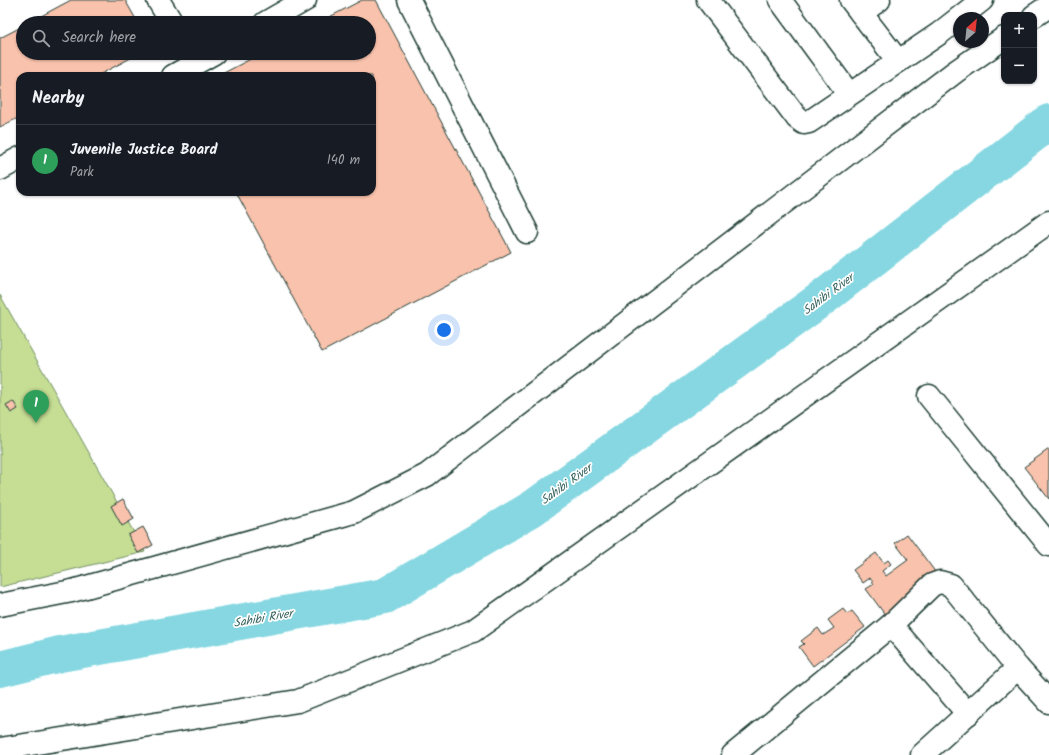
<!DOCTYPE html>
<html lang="en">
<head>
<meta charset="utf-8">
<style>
  body { margin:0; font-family:Kalam,sans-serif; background:#242831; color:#f1f3f6 }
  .controls { position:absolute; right:12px; top:12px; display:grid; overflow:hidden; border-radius:8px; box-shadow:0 1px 3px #0004 }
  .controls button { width:36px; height:36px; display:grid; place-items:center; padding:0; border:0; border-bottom:1px solid #363941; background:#171b24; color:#f1f3f6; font:20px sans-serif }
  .compass { position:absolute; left:953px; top:12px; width:36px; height:36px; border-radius:50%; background:#171b24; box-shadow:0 1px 3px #0004; rotate:27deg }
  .you { position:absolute; left:444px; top:330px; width:14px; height:14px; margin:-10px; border:3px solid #fff; border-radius:50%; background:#1a73e8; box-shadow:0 0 0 6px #1a73e833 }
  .badge { display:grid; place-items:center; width:26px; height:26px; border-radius:50%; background:#0f766e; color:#fff; font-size:13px; font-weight:700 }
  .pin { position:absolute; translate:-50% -33px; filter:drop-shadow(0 1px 2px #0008) }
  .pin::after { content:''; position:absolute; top:21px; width:14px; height:12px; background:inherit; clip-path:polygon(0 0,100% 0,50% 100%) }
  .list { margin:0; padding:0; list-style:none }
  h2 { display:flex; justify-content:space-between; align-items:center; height:52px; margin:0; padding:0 16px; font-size:17px }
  h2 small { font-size:13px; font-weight:400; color:#9ea1a6 }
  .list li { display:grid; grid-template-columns:26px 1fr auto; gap:12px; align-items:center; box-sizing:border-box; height:72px; padding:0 16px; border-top:1px solid #363941 }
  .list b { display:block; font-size:15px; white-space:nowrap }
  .list p { margin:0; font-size:13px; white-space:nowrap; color:#9ea1a6 }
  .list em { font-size:13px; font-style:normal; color:#9ea1a6 }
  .icon { flex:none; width:22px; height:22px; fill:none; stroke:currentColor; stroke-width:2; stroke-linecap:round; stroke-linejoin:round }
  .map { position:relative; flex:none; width:1049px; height:755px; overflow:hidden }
  .search { position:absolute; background:#171b24; box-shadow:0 1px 3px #0004; left:16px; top:16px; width:360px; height:44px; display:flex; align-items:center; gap:10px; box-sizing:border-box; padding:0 14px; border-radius:22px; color:#9ea1a6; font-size:15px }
  .panel { position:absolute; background:#171b24; box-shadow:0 1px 3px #0004; left:16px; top:72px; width:360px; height:124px; border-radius:12px }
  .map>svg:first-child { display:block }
</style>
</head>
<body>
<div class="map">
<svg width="1049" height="755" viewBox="0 0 1049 755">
  <rect width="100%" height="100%" fill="#fff"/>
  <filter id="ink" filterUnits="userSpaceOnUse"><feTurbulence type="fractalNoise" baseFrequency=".025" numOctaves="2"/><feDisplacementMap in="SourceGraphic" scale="8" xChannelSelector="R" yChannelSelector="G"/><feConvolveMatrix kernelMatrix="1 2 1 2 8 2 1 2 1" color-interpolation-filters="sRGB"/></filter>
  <g filter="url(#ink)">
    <!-- green -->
    <path fill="#c5de94" stroke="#728e64" d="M 0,295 L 145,552 L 0,587 Z"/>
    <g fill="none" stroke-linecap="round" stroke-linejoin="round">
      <!-- river -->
      <path stroke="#86d7e1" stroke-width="36" d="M 0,669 L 60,654 L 385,596 L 533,508 L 824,297 L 1049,122"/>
    </g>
    <!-- building -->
    <g fill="#f9c2ac" stroke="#1f3d34">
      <path d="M 71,0 L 125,0 L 138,23 L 28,23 Z"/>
      <path d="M 362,0 L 376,0 L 511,252 L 322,352 L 236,192 L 372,192 L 372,76 L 218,76 L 262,53 L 369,53 L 369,23 L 318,23 Z"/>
      <path d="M 23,26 L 23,53 L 140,53 L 97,76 L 20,76 L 20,117 L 0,127 L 0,38 Z"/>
      <path d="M 13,401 L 18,409 L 11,413 L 6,405 Z"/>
      <path d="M 1049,449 L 1049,499 L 1024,467 Z"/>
      <path d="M 123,499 L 134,519 L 122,526 L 111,506 Z"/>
      <path d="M 143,527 L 153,545 L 138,553 L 128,535 Z"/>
      <path d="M 907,534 L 939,577 L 886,616 L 866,589 L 874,584 L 870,578 L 863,583 L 853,570 L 876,553 L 884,563 L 888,560 L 891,564 L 882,571 L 886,576 L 908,560 L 895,543 Z"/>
      <path d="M 843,609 L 847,614 L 852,611 L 865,627 L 813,666 L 799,647 L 804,644 L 801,641 L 818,628 L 823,635 L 834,628 L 828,620 Z"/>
    </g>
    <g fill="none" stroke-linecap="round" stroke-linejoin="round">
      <defs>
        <g id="minor">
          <path d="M 158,0 L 172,23"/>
          <path d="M 409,0 L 527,232"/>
          <path d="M 708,0 L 797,118 L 804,123 L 809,122 L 940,33 L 982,0"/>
          <path d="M 780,0 L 849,94"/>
          <path d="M 851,0 L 898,61"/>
          <path d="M 861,13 L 879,0"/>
          <path d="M 1034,16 L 1049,6"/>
          <path d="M 265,23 L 305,0"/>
          <path d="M 173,76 L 214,53"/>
          <path d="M 0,169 L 20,158"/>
          <path d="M 929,396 L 1049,545"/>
          <path d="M 0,605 L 72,591 L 354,512 L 427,475 L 955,72 L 1004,38"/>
          <path d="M 891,625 L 968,714"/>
          <path d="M 0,749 L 298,701 L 473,631 L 1049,222"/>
          <path d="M 733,755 L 891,625 L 932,585 L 940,582 L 951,585 L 1018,668 L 1049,702"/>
          <path d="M 922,755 L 1018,668"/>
        </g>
      </defs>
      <!-- minor casing -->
      <use href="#minor" stroke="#1f3d34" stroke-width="25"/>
      <!-- minor -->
      <use href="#minor" stroke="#fff" stroke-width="22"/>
    </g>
  </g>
  <g text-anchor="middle" stroke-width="3.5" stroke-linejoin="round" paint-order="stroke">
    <!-- water labels -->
    <g font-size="12" font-style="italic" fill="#39645f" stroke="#fff">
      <text transform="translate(828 294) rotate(-37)" y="4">Sahibi River</text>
      <text transform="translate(566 484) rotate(-36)" y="4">Sahibi River</text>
      <text transform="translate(263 618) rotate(-10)" y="4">Sahibi River</text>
    </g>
  </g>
</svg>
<div class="controls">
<button>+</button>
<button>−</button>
</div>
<svg class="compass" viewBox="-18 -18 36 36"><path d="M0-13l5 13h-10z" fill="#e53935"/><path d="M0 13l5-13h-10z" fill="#9ea1a6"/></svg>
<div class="you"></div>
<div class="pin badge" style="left:36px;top:423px;background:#2e9e5b">1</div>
<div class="search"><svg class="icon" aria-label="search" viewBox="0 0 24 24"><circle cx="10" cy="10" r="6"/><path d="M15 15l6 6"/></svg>Search here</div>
<section class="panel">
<h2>Nearby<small></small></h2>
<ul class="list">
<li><span class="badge" style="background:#2e9e5b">1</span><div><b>Juvenile Justice Board</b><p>Park</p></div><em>140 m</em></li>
</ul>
</section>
</div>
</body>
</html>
